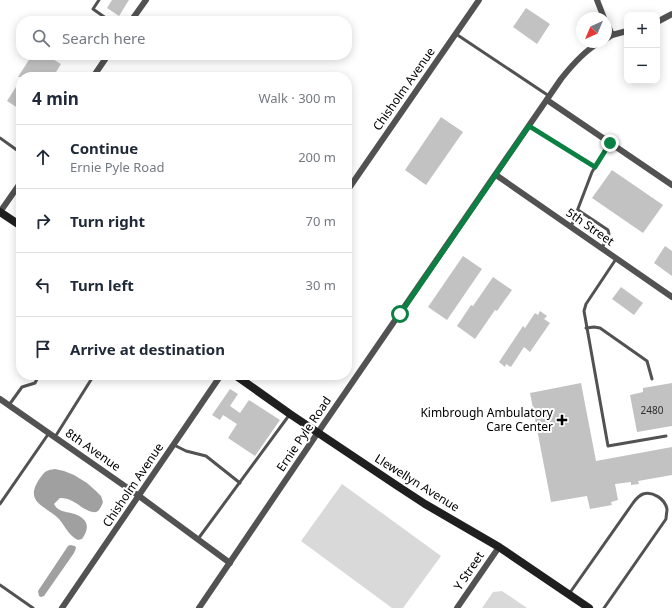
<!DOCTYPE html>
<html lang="en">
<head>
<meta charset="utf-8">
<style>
  body { margin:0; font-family:"Noto Sans",sans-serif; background:#f6f6f7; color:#1f2937 }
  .controls { position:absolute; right:12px; top:12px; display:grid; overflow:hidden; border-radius:8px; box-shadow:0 2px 10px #0003 }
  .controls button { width:36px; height:36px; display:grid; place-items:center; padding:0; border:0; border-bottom:1px solid #e0e1e3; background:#fff; color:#1f2937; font:20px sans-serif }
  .compass { position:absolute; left:576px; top:12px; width:36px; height:36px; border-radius:50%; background:#fff; box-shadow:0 2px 10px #0003; rotate:224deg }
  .stop { position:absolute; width:12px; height:12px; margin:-9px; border:3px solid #0b8043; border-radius:50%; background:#fff }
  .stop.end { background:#0b8043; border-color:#fff; box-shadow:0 1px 4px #0008 }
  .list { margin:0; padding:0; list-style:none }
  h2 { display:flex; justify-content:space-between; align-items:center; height:52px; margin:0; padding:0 16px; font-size:17px }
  h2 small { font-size:13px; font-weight:400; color:#747a83 }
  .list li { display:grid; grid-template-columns:26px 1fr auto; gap:12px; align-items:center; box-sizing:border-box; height:64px; padding:0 16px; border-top:1px solid #e0e1e3 }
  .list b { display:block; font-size:15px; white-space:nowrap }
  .list p { margin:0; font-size:13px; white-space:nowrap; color:#747a83 }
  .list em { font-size:13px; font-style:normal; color:#747a83 }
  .icon { flex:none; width:22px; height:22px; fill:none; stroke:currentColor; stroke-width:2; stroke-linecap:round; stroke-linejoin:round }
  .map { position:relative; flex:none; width:672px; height:608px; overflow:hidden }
  .search { position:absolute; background:#fff; box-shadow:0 2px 10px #0003; left:16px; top:16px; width:336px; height:44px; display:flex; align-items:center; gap:10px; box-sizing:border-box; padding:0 14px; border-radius:16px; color:#747a83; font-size:15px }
  .panel { position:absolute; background:#fff; box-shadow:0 2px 10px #0003; left:16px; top:72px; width:336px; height:308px; border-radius:16px }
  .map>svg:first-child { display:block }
</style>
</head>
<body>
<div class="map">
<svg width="672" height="608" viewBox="0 0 672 608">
  <rect width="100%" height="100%" fill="#fff"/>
  <!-- green -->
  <g fill="#d9d9d9">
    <path d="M 342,484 L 441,556 L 403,608 L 392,608 L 301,541 Z"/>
    <path d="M 502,591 L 527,608 L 482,608 L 493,592 Z"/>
  </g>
  <!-- water -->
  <g fill="#a0a0a0">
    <path d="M 55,469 L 64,471 L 74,475 L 87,483 L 96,491 L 101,496 L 103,502 C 102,505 100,509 98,511 C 91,516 79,504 72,501 C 69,499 65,498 60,498 L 54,504 C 60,516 76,509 85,521 C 89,527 86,533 82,539 L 78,540 C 69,536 65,526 59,519 C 45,505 23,503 40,478 C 45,471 47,470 55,469 Z"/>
    <path d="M 70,545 L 75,546 L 76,548 L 74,553 L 44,596 L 41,597 L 39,596 L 38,591 L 68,546 Z"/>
  </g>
  <!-- building -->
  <g fill="#c2c2c2">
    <path d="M 112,0 L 129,0 L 119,16 L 107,8 Z"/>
    <path d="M 526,8 L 550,24 L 537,44 L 513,27 Z"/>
    <path d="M 32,55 L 46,55 L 61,64 L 53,77 L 18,77 Z"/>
    <path d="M 21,79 L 21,110 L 7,101 Z"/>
    <path d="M 441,117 L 463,132 L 426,185 L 405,170 Z"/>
    <path d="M 612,170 L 663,205 L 643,233 L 592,198 Z"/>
    <path d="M 665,246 L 672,251 L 672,276 L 654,263 Z"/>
    <path d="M 463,256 L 482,269 L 447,320 L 428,307 Z"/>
    <path d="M 493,277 L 512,290 L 497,311 L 495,310 L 475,339 L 457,326 L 471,305 L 473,306 Z"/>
    <path d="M 621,287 L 643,303 L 634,315 L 612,299 Z"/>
    <path d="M 540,311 L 547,316 L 544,319 L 550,323 L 530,352 L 524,347 L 511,367 L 506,364 L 505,367 L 499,362 L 523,326 L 525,328 L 535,313 L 538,315 Z"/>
    <path d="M 581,383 L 596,461 L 672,447 L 672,475 L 638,481 L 639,484 L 631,485 L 631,482 L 615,484 L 618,500 L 611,502 L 612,505 L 590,509 L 587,496 L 551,502 L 530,393 Z"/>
    <path d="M 672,383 L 672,426 L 637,432 L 630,395 L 643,392 L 643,388 Z"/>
    <path d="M 230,389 L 238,394 L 230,406 L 240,413 L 249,400 L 280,420 L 255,456 L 228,438 L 237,424 L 223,415 L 220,420 L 212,415 Z"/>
  </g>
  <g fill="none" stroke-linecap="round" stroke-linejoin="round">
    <!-- lane -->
    <g stroke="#525252" stroke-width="3">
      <path d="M 99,0 L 93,9 L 110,21"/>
      <path d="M 456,34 L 549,96"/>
      <path d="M 529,126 L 595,167"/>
      <path d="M 0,138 L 21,153"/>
      <path d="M 578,210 L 608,230 L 609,234 L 602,248"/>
      <path d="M 571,227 L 592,172 L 610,143"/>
      <path d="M 616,259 L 586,304 L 584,311 L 608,446 L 666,436"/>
      <path d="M 586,328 L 594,327 L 600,328 L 647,361 L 652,379"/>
      <path d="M 9,405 L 22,387 L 35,383 L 39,375"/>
      <path d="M 55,437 L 94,375"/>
      <path d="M 174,445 L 186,451 L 206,456 L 240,483"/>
      <path d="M 0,504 L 49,433"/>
      <path d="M 198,539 L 290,414"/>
      <path d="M 0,585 L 33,608"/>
      <path d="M 569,594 L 633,503 C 636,499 638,496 643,494 C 653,491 665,499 667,509 C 667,512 666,516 666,519 L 604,608"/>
    </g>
    <!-- street -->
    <g stroke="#525252" stroke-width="6">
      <path d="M 597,0 L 604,18"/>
      <path d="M 131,21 L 146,0"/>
      <path d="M 606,21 L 612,35"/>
      <path d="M 657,22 L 672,14"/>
      <path d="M 606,39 L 612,35 L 627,31"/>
      <path d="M 93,77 L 108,55"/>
      <path d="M 547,100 L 672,185"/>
      <path d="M 496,175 L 672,297"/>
      <path d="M 347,191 L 479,0"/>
      <path d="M 0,212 L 21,182"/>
      <path d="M 0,399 L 139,496 L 230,563"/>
      <path d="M 62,608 L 221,375"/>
      <path d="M 199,608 L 323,425 L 561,79 C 572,65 584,51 600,42"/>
      <path d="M 457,608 L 499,547"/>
    </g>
    <!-- secondary -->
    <g stroke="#1f1f1f" stroke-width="8">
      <path d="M 0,212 L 21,226"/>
      <path d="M 235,375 L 290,414 L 396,485 L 425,504 L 499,547 L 589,608"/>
    </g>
  </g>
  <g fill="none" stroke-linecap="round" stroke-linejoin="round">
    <!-- route -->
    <path stroke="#0b8043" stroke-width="5" d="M 400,314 L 529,126 L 595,167 L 610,143"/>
  </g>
  <!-- markers -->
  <path fill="#000" stroke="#fff" stroke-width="1.5" d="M560 414h4v4h4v4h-4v4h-4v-4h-4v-4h4z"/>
  <g text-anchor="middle" stroke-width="4" stroke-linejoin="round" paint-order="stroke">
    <!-- number labels -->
    <g font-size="10" fill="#303030">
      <text x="652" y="414">2480</text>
    </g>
    <!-- street labels -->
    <g font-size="12" fill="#000" stroke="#fff">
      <text transform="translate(404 89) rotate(-55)" y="4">Chisholm Avenue</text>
      <text transform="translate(590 227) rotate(35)" y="4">5th Street</text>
      <text transform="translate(304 434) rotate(-56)" y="4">Ernie Pyle Road</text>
      <text transform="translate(93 450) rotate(35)" y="4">8th Avenue</text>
      <text transform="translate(417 483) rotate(32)" y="4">Llewellyn Avenue</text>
      <text transform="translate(133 485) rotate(-56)" y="4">Chisholm Avenue</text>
      <text transform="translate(469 571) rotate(-56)" y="4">Y Street</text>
    </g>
    <!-- poi labels -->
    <g font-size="12" fill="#000" stroke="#fff" text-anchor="end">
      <text x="553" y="417">Kimbrough Ambulatory<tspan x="553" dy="14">Care Center</tspan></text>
    </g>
  </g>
</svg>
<div class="controls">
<button>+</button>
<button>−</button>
</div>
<svg class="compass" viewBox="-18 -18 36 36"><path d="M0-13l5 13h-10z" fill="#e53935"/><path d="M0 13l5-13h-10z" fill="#747a83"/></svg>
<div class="stop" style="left:400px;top:314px"></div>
<div class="stop end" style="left:610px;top:143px"></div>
<div class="search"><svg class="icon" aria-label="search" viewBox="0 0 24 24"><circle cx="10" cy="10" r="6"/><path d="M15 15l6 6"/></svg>Search here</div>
<section class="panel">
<h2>4 min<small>Walk · 300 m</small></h2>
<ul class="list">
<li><svg class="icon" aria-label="ahead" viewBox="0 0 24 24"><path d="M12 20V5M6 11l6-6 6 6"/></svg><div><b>Continue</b><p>Ernie Pyle Road</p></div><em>200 m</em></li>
<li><svg class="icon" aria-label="right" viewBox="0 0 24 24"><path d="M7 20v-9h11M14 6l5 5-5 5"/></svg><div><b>Turn right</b></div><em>70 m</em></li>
<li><svg class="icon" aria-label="left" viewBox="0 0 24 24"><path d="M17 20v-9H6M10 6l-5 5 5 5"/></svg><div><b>Turn left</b></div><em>30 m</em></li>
<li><svg class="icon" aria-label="arrive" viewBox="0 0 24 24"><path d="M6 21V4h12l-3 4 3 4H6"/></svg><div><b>Arrive at destination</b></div></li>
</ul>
</section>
</div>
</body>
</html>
